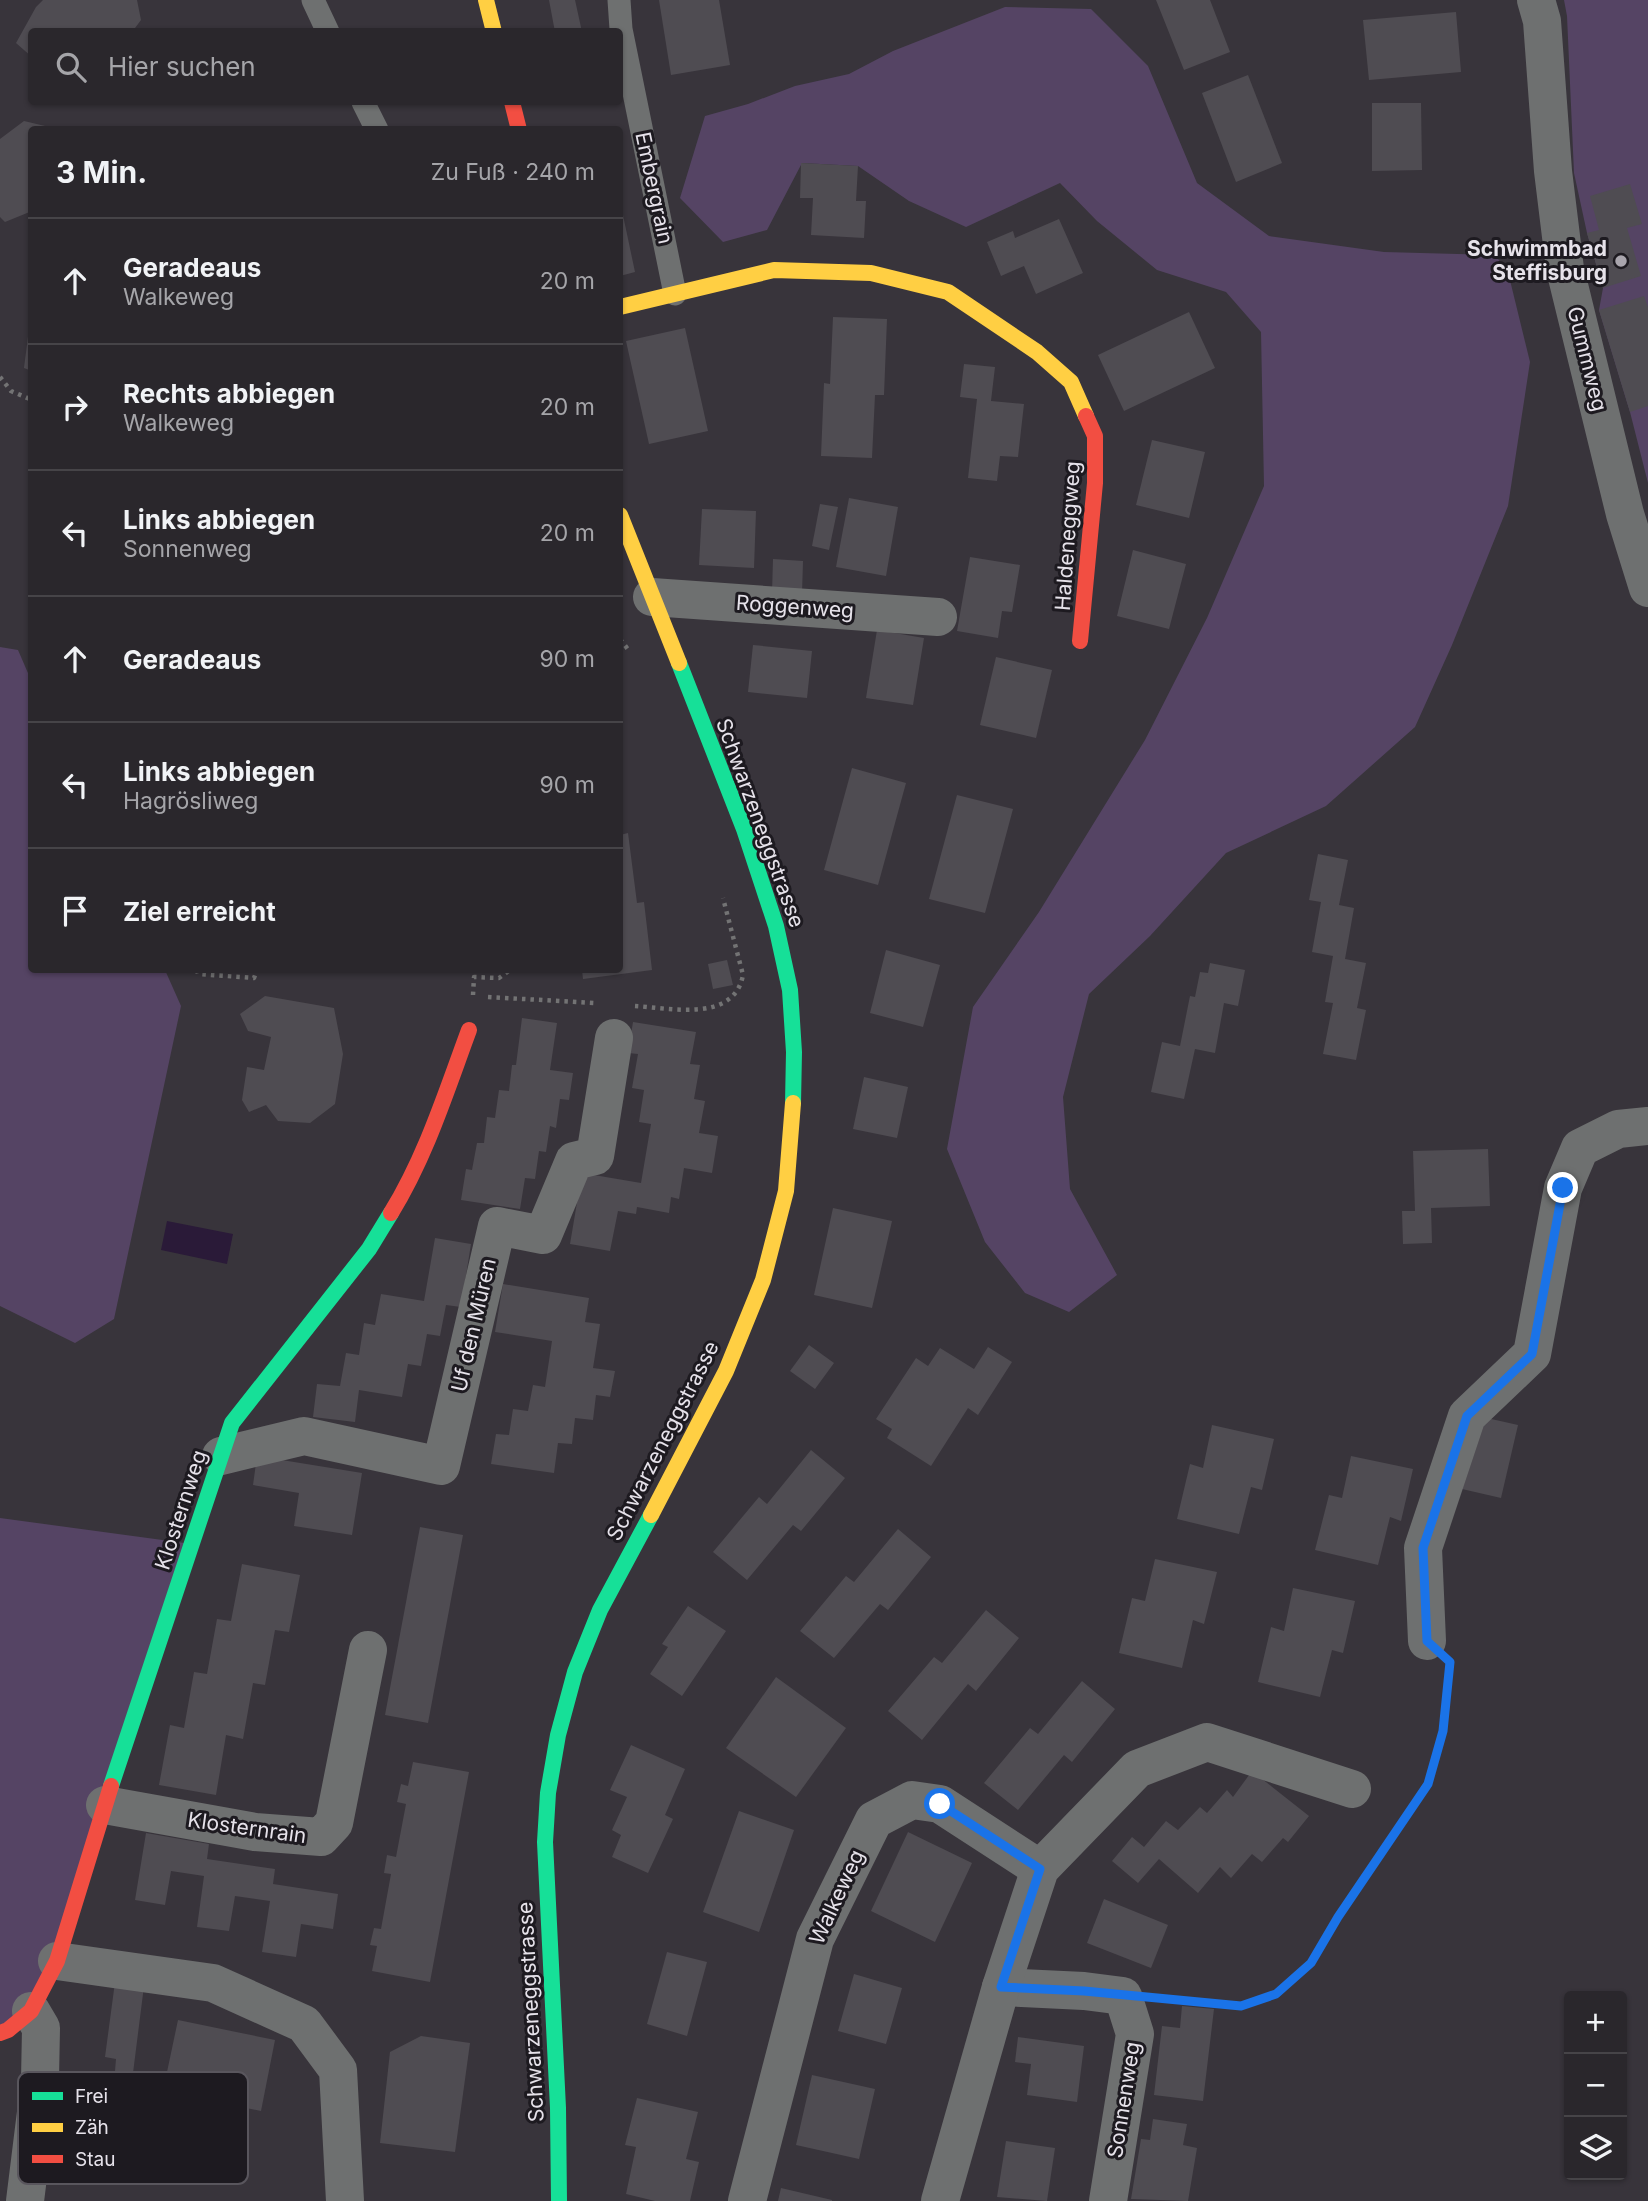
<!DOCTYPE html>
<html lang="de">
<head>
<meta charset="utf-8">
<style>
  body { margin:0; font-family:Inter,sans-serif; background:#363338; color:#f1f3f6 }
  .controls { position:absolute; right:21px; bottom:21px; display:grid; overflow:hidden; border-radius:7px; box-shadow:0 2px 5px #0004 }
  .controls button { width:63px; height:63px; display:grid; place-items:center; padding:0; border:0; border-bottom:2px solid #464448; background:#2a272c; color:#f1f3f6; font:35px sans-serif }
  .stop { position:absolute; width:21px; height:21px; margin:-16px; border:5px solid #1a73e8; border-radius:50%; background:#fff }
  .stop.end { background:#1a73e8; border-color:#fff; box-shadow:0 2px 7px #0008 }
  .list { margin:0; padding:0; list-style:none }
  h2 { display:flex; justify-content:space-between; align-items:center; height:91px; margin:0; padding:0 28px; font-size:30px }
  h2 small { font-size:23px; font-weight:400; color:#a5a5a9 }
  .list li { display:grid; grid-template-columns:46px 1fr auto; gap:21px; align-items:center; box-sizing:border-box; height:126px; padding:0 28px; border-top:2px solid #464448 }
  .list b { display:block; font-size:26px; white-space:nowrap }
  .list p { margin:0; font-size:23px; white-space:nowrap; color:#a5a5a9 }
  .list em { font-size:23px; font-style:normal; color:#a5a5a9 }
  .icon { flex:none; width:38px; height:38px; fill:none; stroke:currentColor; stroke-width:2; stroke-linecap:round; stroke-linejoin:round }
  .map { position:relative; flex:none; width:1648px; height:2201px; overflow:hidden }
  .search { position:absolute; background:#2a272c; box-shadow:0 2px 5px #0004; left:28px; top:28px; width:595px; height:77px; display:flex; align-items:center; gap:18px; box-sizing:border-box; padding:0 24px; border-radius:7px; color:#a5a5a9; font-size:26px }
  .panel { position:absolute; background:#2a272c; box-shadow:0 2px 5px #0004; left:28px; top:126px; width:595px; height:847px; border-radius:7px }
  .map>svg:first-child { display:block }
</style>
</head>
<body>
<div class="map">
<svg width="1648" height="2201" viewBox="0 0 1648 2201">
  <rect width="100%" height="100%" fill="#38343b"/>
  <!-- green -->
  <g fill="#554464">
    <path d="M 1564,0 L 1648,0 L 1648,483 L 1630,412 L 1599,310 L 1603,288 L 1587,233 L 1574,173 L 1567,16 Z"/>
    <path d="M 1005,7 L 1091,9 L 1148,66 L 1197,183 L 1269,236 L 1384,252 L 1495,255 L 1508,272 L 1530,362 L 1508,506 L 1452,645 L 1415,727 L 1326,806 L 1226,853 L 1150,936 L 1089,994 L 1063,1097 L 1070,1189 L 1117,1275 L 1069,1312 L 1025,1293 L 985,1242 L 947,1149 L 973,1007 L 1039,912 L 1145,740 L 1207,618 L 1264,486 L 1261,332 L 1226,292 L 1157,270 L 1097,221 L 1060,183 L 966,227 L 909,201 L 858,166 L 802,163 L 767,230 L 723,242 L 680,198 L 705,116 L 748,104 L 795,86 L 849,74 L 893,51 Z"/>
    <path d="M 0,647 L 18,650 L 31,680 L 32,970 L 165,970 L 181,1006 L 114,1319 L 75,1343 L 0,1306 Z"/>
    <path d="M 0,1518 L 192,1544 L 57,1961 L 0,2033 Z"/>
  </g>
  <!-- water -->
  <path fill="#2a1a38" d="M 167,1221 L 233,1234 L 227,1264 L 161,1250 Z"/>
  <!-- building -->
  <g fill="#4f4c52">
    <path d="M 43,0 L 137,0 L 141,20 L 132,32 L 32,32 L 32,57 L 16,43 L 36,7 Z"/>
    <path d="M 549,0 L 575,0 L 582,32 L 555,32 Z"/>
    <path d="M 659,0 L 719,0 L 730,65 L 671,75 Z"/>
    <path d="M 1156,0 L 1210,0 L 1230,52 L 1184,70 Z"/>
    <path d="M 1456,12 L 1461,72 L 1369,80 L 1363,20 Z"/>
    <path d="M 1248,75 L 1282,163 L 1236,182 L 1202,93 Z"/>
    <path d="M 1372,103 L 1421,103 L 1422,170 L 1372,171 Z"/>
    <path d="M 24,121 L 62,130 L 32,130 L 32,211 L 5,222 L 0,217 L 0,139 Z"/>
    <path d="M 801,163 L 858,166 L 856,201 L 866,201 L 864,238 L 811,235 L 813,198 L 800,198 Z"/>
    <path d="M 1630,184 L 1642,224 L 1627,228 L 1641,276 L 1603,288 L 1587,233 L 1599,230 L 1590,196 Z"/>
    <path d="M 620,201 L 635,272 L 620,276 Z"/>
    <path d="M 1059,219 L 1083,273 L 1036,294 L 1024,266 L 1001,276 L 987,242 L 1013,231 L 1015,238 Z"/>
    <path d="M 1644,296 L 1648,307 L 1648,406 L 1630,412 L 1599,310 Z"/>
    <path d="M 1189,312 L 1215,368 L 1124,411 L 1098,355 Z"/>
    <path d="M 833,317 L 887,319 L 884,395 L 875,395 L 872,458 L 821,456 L 824,383 L 830,384 Z"/>
    <path d="M 30,321 L 32,321 L 32,371 L 24,368 Z"/>
    <path d="M 685,328 L 708,431 L 649,444 L 626,341 Z"/>
    <path d="M 964,364 L 995,367 L 991,401 L 1024,404 L 1018,457 L 1000,456 L 997,481 L 968,478 L 977,399 L 960,397 Z"/>
    <path d="M 1152,440 L 1205,452 L 1189,518 L 1136,505 Z"/>
    <path d="M 849,498 L 898,507 L 886,576 L 836,567 Z"/>
    <path d="M 820,504 L 838,507 L 829,550 L 812,546 Z"/>
    <path d="M 702,509 L 756,511 L 754,568 L 699,565 Z"/>
    <path d="M 1133,550 L 1186,564 L 1169,629 L 1117,616 Z"/>
    <path d="M 970,557 L 1020,565 L 1012,612 L 1002,611 L 998,638 L 957,631 Z"/>
    <path d="M 773,559 L 803,561 L 802,594 L 772,593 Z"/>
    <path d="M 877,630 L 924,638 L 913,705 L 866,698 Z"/>
    <path d="M 753,645 L 812,651 L 807,698 L 748,692 Z"/>
    <path d="M 996,657 L 1052,670 L 1036,738 L 980,725 Z"/>
    <path d="M 852,768 L 906,783 L 878,885 L 824,870 Z"/>
    <path d="M 957,795 L 1013,809 L 985,913 L 929,899 Z"/>
    <path d="M 628,833 L 637,903 L 644,902 L 652,970 L 583,979 L 582,970 L 620,970 L 620,835 Z"/>
    <path d="M 1318,854 L 1348,860 L 1339,905 L 1354,908 L 1345,959 L 1366,963 L 1357,1008 L 1366,1010 L 1356,1060 L 1323,1054 L 1333,1003 L 1325,1002 L 1333,956 L 1312,952 L 1321,902 L 1309,900 Z"/>
    <path d="M 886,950 L 940,965 L 923,1027 L 870,1013 Z"/>
    <path d="M 727,960 L 733,985 L 713,989 L 708,964 Z"/>
    <path d="M 1210,963 L 1245,970 L 1238,1006 L 1224,1003 L 1215,1053 L 1195,1049 L 1184,1099 L 1151,1092 L 1162,1042 L 1180,1046 L 1190,996 L 1195,997 L 1200,972 L 1208,973 Z"/>
    <path d="M 265,996 L 334,1008 L 343,1054 L 335,1104 L 310,1123 L 278,1121 L 266,1105 L 249,1112 L 242,1100 L 247,1067 L 264,1070 L 271,1037 L 248,1031 L 240,1014 Z"/>
    <path d="M 522,1018 L 557,1023 L 550,1070 L 573,1073 L 569,1100 L 560,1099 L 556,1128 L 550,1126 L 546,1152 L 539,1151 L 535,1179 L 525,1178 L 520,1209 L 461,1200 L 466,1169 L 472,1170 L 477,1143 L 484,1143 L 487,1117 L 495,1118 L 499,1090 L 509,1091 L 512,1065 L 516,1065 Z"/>
    <path d="M 633,1022 L 696,1032 L 690,1064 L 700,1065 L 694,1099 L 705,1101 L 699,1133 L 718,1136 L 712,1173 L 684,1168 L 679,1199 L 671,1197 L 669,1213 L 637,1207 L 636,1214 L 618,1211 L 610,1251 L 570,1244 L 582,1173 L 641,1183 L 651,1124 L 639,1122 L 644,1090 L 632,1088 L 638,1054 L 628,1053 Z"/>
    <path d="M 864,1077 L 908,1087 L 897,1138 L 853,1129 Z"/>
    <path d="M 1488,1149 L 1490,1206 L 1431,1208 L 1432,1243 L 1403,1244 L 1402,1211 L 1415,1211 L 1413,1151 Z"/>
    <path d="M 833,1208 L 892,1221 L 872,1308 L 814,1295 Z"/>
    <path d="M 435,1238 L 471,1244 L 461,1307 L 446,1305 L 440,1336 L 427,1334 L 421,1366 L 408,1364 L 402,1397 L 359,1390 L 355,1422 L 313,1417 L 317,1384 L 340,1386 L 346,1353 L 359,1355 L 364,1323 L 375,1325 L 381,1294 L 424,1301 Z"/>
    <path d="M 503,1284 L 589,1298 L 585,1322 L 600,1324 L 593,1368 L 615,1371 L 610,1397 L 596,1395 L 593,1420 L 575,1418 L 572,1444 L 558,1443 L 554,1473 L 491,1464 L 496,1434 L 509,1435 L 513,1409 L 528,1411 L 533,1385 L 545,1387 L 552,1341 L 495,1332 Z"/>
    <path d="M 809,1345 L 834,1363 L 815,1389 L 790,1371 Z"/>
    <path d="M 988,1347 L 1012,1362 L 978,1415 L 968,1408 L 931,1466 L 887,1438 L 892,1429 L 876,1419 L 916,1358 L 928,1366 L 940,1348 L 974,1369 Z"/>
    <path d="M 1478,1416 L 1518,1425 L 1501,1498 L 1462,1489 Z"/>
    <path d="M 1212,1425 L 1274,1439 L 1262,1490 L 1251,1487 L 1239,1534 L 1177,1519 L 1190,1464 L 1203,1468 Z"/>
    <path d="M 811,1450 L 845,1478 L 801,1531 L 793,1525 L 747,1580 L 713,1552 L 759,1497 L 767,1504 Z"/>
    <path d="M 257,1456 L 362,1473 L 352,1535 L 294,1526 L 299,1493 L 253,1485 Z"/>
    <path d="M 1351,1456 L 1413,1469 L 1401,1521 L 1390,1517 L 1378,1565 L 1315,1550 L 1329,1495 L 1342,1498 Z"/>
    <path d="M 420,1527 L 463,1535 L 428,1723 L 385,1715 Z"/>
    <path d="M 898,1529 L 931,1557 L 888,1610 L 880,1604 L 834,1658 L 800,1631 L 846,1576 L 854,1582 Z"/>
    <path d="M 1155,1559 L 1217,1572 L 1204,1624 L 1193,1620 L 1182,1668 L 1119,1653 L 1132,1598 L 1145,1601 Z"/>
    <path d="M 242,1564 L 300,1575 L 289,1632 L 275,1630 L 265,1685 L 253,1683 L 243,1739 L 226,1735 L 216,1795 L 159,1785 L 170,1725 L 184,1728 L 194,1672 L 207,1674 L 217,1619 L 231,1621 Z"/>
    <path d="M 1293,1588 L 1355,1601 L 1343,1653 L 1332,1650 L 1320,1697 L 1258,1682 L 1271,1627 L 1284,1631 Z"/>
    <path d="M 688,1606 L 726,1631 L 682,1696 L 650,1674 L 668,1647 L 662,1644 Z"/>
    <path d="M 986,1610 L 1019,1638 L 976,1691 L 968,1684 L 922,1740 L 888,1711 L 934,1657 L 942,1663 Z"/>
    <path d="M 776,1677 L 846,1728 L 796,1797 L 726,1748 Z"/>
    <path d="M 1082,1681 L 1115,1709 L 1072,1762 L 1064,1755 L 1018,1810 L 984,1783 L 1030,1728 L 1038,1734 Z"/>
    <path d="M 631,1745 L 685,1769 L 665,1815 L 673,1819 L 648,1873 L 612,1857 L 621,1835 L 612,1830 L 627,1797 L 610,1790 Z"/>
    <path d="M 413,1762 L 469,1772 L 430,1982 L 372,1971 L 377,1946 L 370,1945 L 374,1928 L 381,1929 L 391,1874 L 384,1873 L 387,1855 L 396,1857 L 406,1804 L 397,1802 L 401,1784 L 408,1786 Z"/>
    <path d="M 1252,1771 L 1309,1816 L 1288,1842 L 1283,1838 L 1262,1862 L 1252,1854 L 1231,1878 L 1220,1867 L 1198,1893 L 1159,1859 L 1138,1883 L 1112,1861 L 1132,1837 L 1144,1847 L 1166,1821 L 1178,1830 L 1200,1807 L 1207,1813 L 1227,1790 L 1233,1797 Z"/>
    <path d="M 739,1811 L 794,1830 L 759,1932 L 703,1912 Z"/>
    <path d="M 908,1832 L 972,1863 L 935,1942 L 871,1911 Z"/>
    <path d="M 146,1833 L 209,1844 L 207,1859 L 275,1869 L 273,1884 L 338,1894 L 333,1929 L 301,1924 L 296,1957 L 262,1952 L 270,1901 L 235,1896 L 229,1931 L 197,1927 L 204,1876 L 171,1871 L 165,1905 L 135,1900 Z"/>
    <path d="M 1104,1899 L 1168,1925 L 1151,1968 L 1087,1943 Z"/>
    <path d="M 667,1952 L 707,1962 L 687,2036 L 647,2024 Z"/>
    <path d="M 854,1974 L 902,1988 L 886,2044 L 838,2031 Z"/>
    <path d="M 115,1982 L 144,1986 L 133,2073 L 115,2071 L 116,2059 L 105,2057 Z"/>
    <path d="M 1182,2006 L 1214,2009 L 1203,2101 L 1154,2095 L 1162,2026 L 1180,2028 Z"/>
    <path d="M 178,2020 L 275,2040 L 261,2111 L 163,2091 Z"/>
    <path d="M 421,2036 L 470,2043 L 455,2152 L 380,2143 L 390,2052 Z"/>
    <path d="M 1018,2037 L 1084,2046 L 1077,2102 L 1027,2095 L 1031,2064 L 1015,2062 Z"/>
    <path d="M 812,2075 L 875,2089 L 859,2159 L 796,2145 Z"/>
    <path d="M 637,2098 L 698,2112 L 686,2159 L 699,2162 L 690,2201 L 655,2201 L 626,2194 L 636,2147 L 625,2145 Z"/>
    <path d="M 1153,2119 L 1187,2124 L 1183,2145 L 1197,2148 L 1188,2201 L 1131,2199 L 1141,2139 L 1150,2140 Z"/>
    <path d="M 1006,2141 L 1055,2148 L 1047,2201 L 997,2197 Z"/>
    <path d="M 781,2188 L 832,2200 L 832,2201 L 778,2201 Z"/>
  </g>
  <g fill="none" stroke-linecap="round" stroke-linejoin="round">
    <!-- path -->
    <g stroke="#737374" stroke-width="4.5" stroke-dasharray="3.5 5" stroke-linecap="butt">
      <path d="M 0,377 L 11,391 L 32,400"/>
      <path d="M 620,639 L 630,652"/>
      <path d="M 197,970 L 198,974 L 254,978 L 257,970"/>
      <path d="M 473,995 L 474,977 L 499,978 L 510,970"/>
      <path d="M 488,997 L 595,1003"/>
      <path d="M 635,1006 C 670,1008 734,1023 743,975 L 723,898"/>
      <path d="M 1166,2000 L 1241,2005 L 1276,1994 L 1311,1963 L 1338,1917 L 1428,1784 L 1443,1731 L 1450,1671"/>
    </g>
    <!-- lane -->
    <g stroke="#6e7070" stroke-width="23">
      <path d="M 313,0 L 328,32"/>
      <path d="M 619,0 L 621,29 L 675,294"/>
      <path d="M 363,102 L 377,130"/>
    </g>
    <!-- street -->
    <g stroke="#6e7070" stroke-width="38">
      <path d="M 1536,0 L 1542,21 L 1553,171 L 1565,269 L 1625,514 L 1648,588"/>
      <path d="M 652,597 L 938,617"/>
      <path d="M 221,1456 L 304,1436 L 441,1466 L 497,1226 L 543,1235 L 574,1161 L 595,1156 L 614,1038"/>
      <path d="M 1427,1641 L 1423,1548 L 1467,1416 L 1532,1354 L 1563,1188 L 1580,1148 L 1618,1129 L 1648,1126"/>
      <path d="M 105,1805 L 255,1832 L 321,1837 L 334,1823 L 368,1650"/>
      <path d="M 57,1961 L 213,1983 L 304,2024 L 338,2070 L 345,2201"/>
      <path d="M 1001,1987 L 1084,1991 L 1123,1996 L 1135,2034 L 1108,2201"/>
      <path d="M 25,2201 L 40,2080 L 41,2028 L 31,2011"/>
      <path d="M 747,2201 L 815,1939 L 874,1820 L 912,1800 L 940,1804 L 1040,1869"/>
      <path d="M 940,2201 L 1001,1987 L 1040,1869 L 1137,1769 L 1207,1742 L 1352,1789"/>
    </g>
    <!-- fast -->
    <g stroke="#16e098" stroke-width="16">
      <path d="M 679,663 L 744,829 L 776,926 L 790,990 L 794,1052 L 793,1103"/>
      <path d="M 111,1786 L 232,1423 L 369,1249 L 391,1213"/>
      <path d="M 559,2201 L 558,2108 L 545,1842 L 548,1793 L 558,1735 L 575,1672 L 600,1610 L 651,1515"/>
    </g>
    <!-- slow -->
    <g stroke="#ffcf43" stroke-width="16">
      <path d="M 486,0 L 494,32"/>
      <path d="M 620,307 L 774,270 L 871,273 L 948,292 L 1037,352 L 1071,382 L 1086,416"/>
      <path d="M 620,515 L 679,663"/>
      <path d="M 651,1515 L 726,1371 L 763,1280 L 786,1191 L 793,1103"/>
    </g>
    <!-- jam -->
    <g stroke="#f24e42" stroke-width="16">
      <path d="M 512,102 L 519,130"/>
      <path d="M 1080,641 L 1095,483 L 1095,436 L 1086,416"/>
      <path d="M 391,1213 C 426,1156 446,1092 469,1030"/>
      <path d="M 0,2033 L 8,2030 L 31,2011 L 57,1961 L 111,1786"/>
    </g>
  </g>
  <g fill="none" stroke-linecap="round" stroke-linejoin="round">
    <!-- route -->
    <path stroke="#1a73e8" stroke-width="9" d="M 940,1804 L 1040,1869 L 1001,1987 L 1084,1991 L 1241,2006 L 1276,1994 L 1311,1963 L 1338,1917 L 1428,1784 L 1443,1731 L 1450,1662 L 1427,1641 L 1423,1548 L 1467,1416 L 1532,1354 L 1563,1188"/>
  </g>
  <!-- markers -->
  <circle fill="#a9a5ad" stroke="#1d1a20" stroke-width="2.5" cx="1621" cy="261" r="7"/>
  <g text-anchor="middle" stroke-width="6" stroke-linejoin="round" paint-order="stroke">
    <!-- street labels -->
    <g font-size="21" fill="#e6e2ea" stroke="#1d1a20">
      <text transform="translate(654 188) rotate(78)" y="7">Embergrain</text>
      <text transform="translate(1587 359) rotate(76)" y="7">Gummweg</text>
      <text transform="translate(1068 536) rotate(-86)" y="7">Haldeneggweg</text>
      <text transform="translate(795 607) rotate(4)" y="7">Roggenweg</text>
      <text transform="translate(760 823) rotate(70)" y="7">Schwarzeneggstrasse</text>
      <text transform="translate(474 1325) rotate(-77)" y="7">Uf den Müren</text>
      <text transform="translate(663 1441) rotate(-63)" y="7">Schwarzeneggstrasse</text>
      <text transform="translate(181 1510) rotate(-72)" y="7">Klosternweg</text>
      <text transform="translate(247 1828) rotate(8)" y="7">Klosternrain</text>
      <text transform="translate(837 1897) rotate(-65)" y="7">Walkeweg</text>
      <text transform="translate(531 2012) rotate(-93)" y="7">Schwarzeneggstrasse</text>
      <text transform="translate(1124 2100) rotate(-81)" y="7">Sonnenweg</text>
    </g>
    <!-- poi labels -->
    <g font-size="21" font-weight="bold" fill="#e6e2ea" stroke="#1d1a20" text-anchor="end">
      <text x="1607" y="256">Schwimmbad<tspan x="1607" dy="24">Steffisburg</tspan></text>
    </g>
  </g>
  <!-- legend -->
  <rect x="18" y="2072" width="230" height="112" rx="10" fill="#1d1a20" stroke="#59565d" stroke-width="2"/>
  <rect x="32" y="2092" width="31" height="8" fill="#16e098"/>
  <rect x="32" y="2123" width="31" height="9" fill="#ffcf43"/>
  <rect x="32" y="2155" width="31" height="8" fill="#f24e42"/>
  <g font-size="19" fill="#e6e2ea">
    <text x="75" y="2103">Frei</text>
    <text x="75" y="2134">Zäh</text>
    <text x="75" y="2166">Stau</text>
  </g>
</svg>
<div class="controls">
<button>+</button>
<button>−</button>
<button><svg class="icon" aria-label="layers" viewBox="0 0 24 24"><path d="M12 4l9 5-9 5-9-5zM3 14l9 5 9-5"/></svg></button>
</div>
<div class="stop" style="left:940px;top:1804px"></div>
<div class="stop end" style="left:1563px;top:1188px"></div>
<div class="search"><svg class="icon" aria-label="search" viewBox="0 0 24 24"><circle cx="10" cy="10" r="6"/><path d="M15 15l6 6"/></svg>Hier suchen</div>
<section class="panel">
<h2>3 Min.<small>Zu Fuß · 240 m</small></h2>
<ul class="list">
<li><svg class="icon" aria-label="ahead" viewBox="0 0 24 24"><path d="M12 20V5M6 11l6-6 6 6"/></svg><div><b>Geradeaus</b><p>Walkeweg</p></div><em>20 m</em></li>
<li><svg class="icon" aria-label="right" viewBox="0 0 24 24"><path d="M7 20v-9h11M14 6l5 5-5 5"/></svg><div><b>Rechts abbiegen</b><p>Walkeweg</p></div><em>20 m</em></li>
<li><svg class="icon" aria-label="left" viewBox="0 0 24 24"><path d="M17 20v-9H6M10 6l-5 5 5 5"/></svg><div><b>Links abbiegen</b><p>Sonnenweg</p></div><em>20 m</em></li>
<li><svg class="icon" aria-label="ahead" viewBox="0 0 24 24"><path d="M12 20V5M6 11l6-6 6 6"/></svg><div><b>Geradeaus</b></div><em>90 m</em></li>
<li><svg class="icon" aria-label="left" viewBox="0 0 24 24"><path d="M17 20v-9H6M10 6l-5 5 5 5"/></svg><div><b>Links abbiegen</b><p>Hagrösliweg</p></div><em>90 m</em></li>
<li><svg class="icon" aria-label="arrive" viewBox="0 0 24 24"><path d="M6 21V4h12l-3 4 3 4H6"/></svg><div><b>Ziel erreicht</b></div></li>
</ul>
</section>
</div>
</body>
</html>
